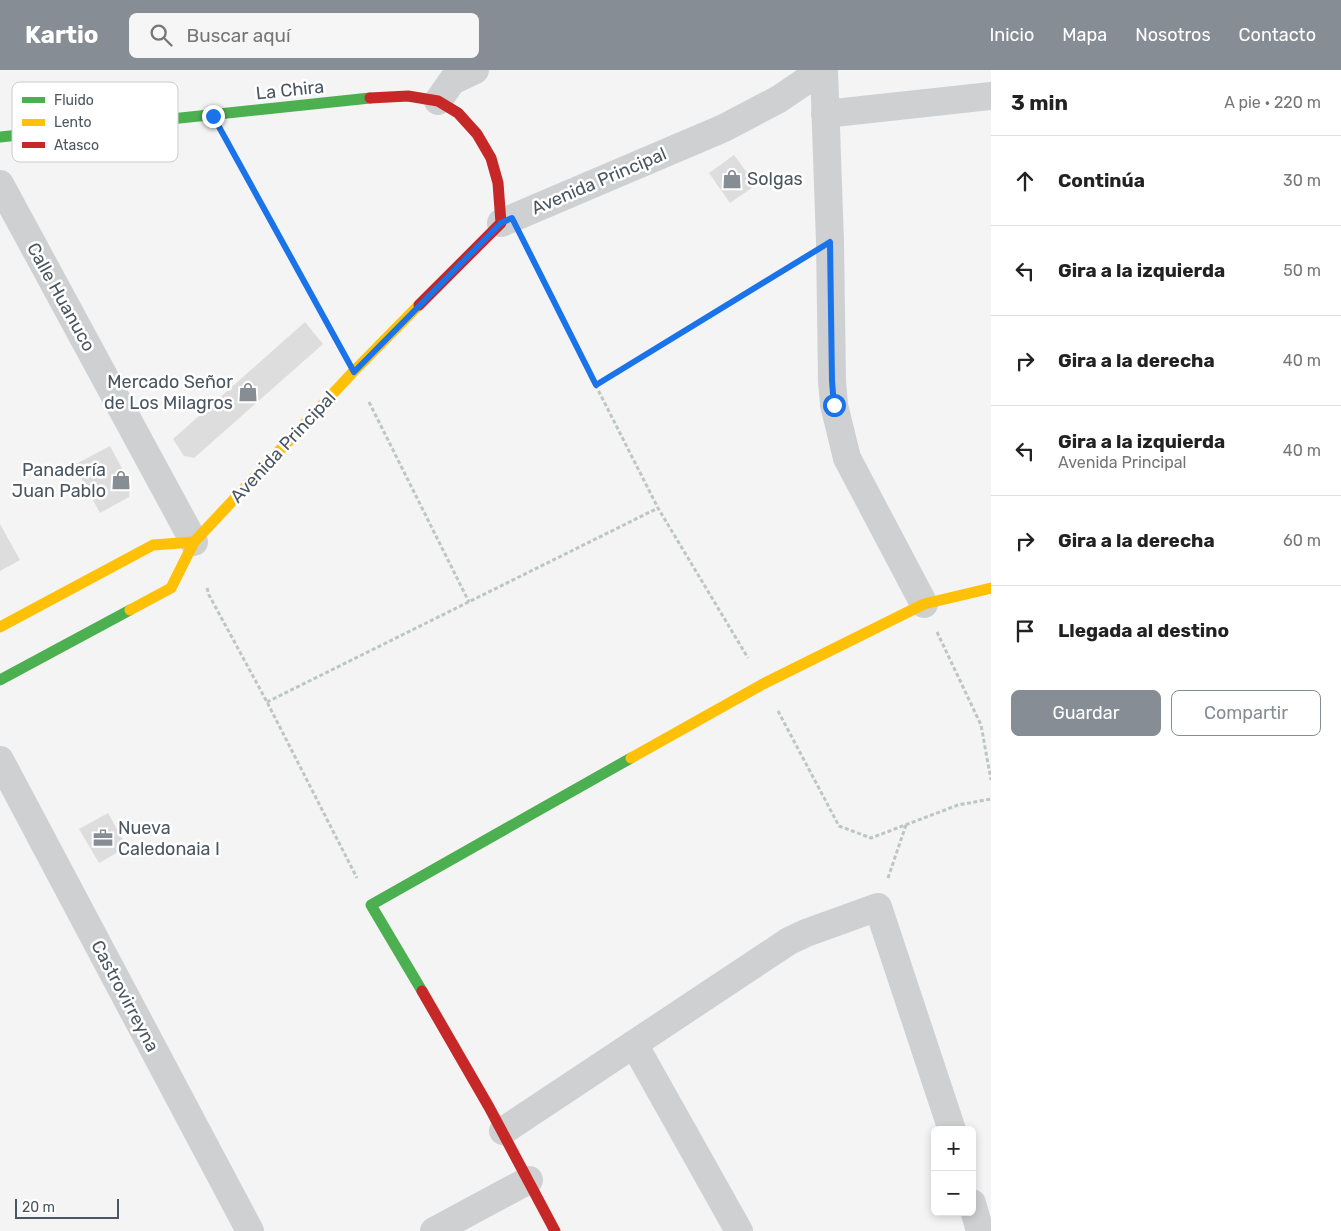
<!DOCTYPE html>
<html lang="es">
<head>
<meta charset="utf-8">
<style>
  body { margin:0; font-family:Rubik,sans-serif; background:#f6f6f6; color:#222 }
  .controls { position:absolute; right:15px; bottom:15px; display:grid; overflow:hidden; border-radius:8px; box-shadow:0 2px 8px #0003 }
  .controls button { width:45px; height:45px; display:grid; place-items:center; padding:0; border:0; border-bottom:1px solid #e0e0e0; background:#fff; color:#222; font:25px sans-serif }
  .scale { position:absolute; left:15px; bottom:12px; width:104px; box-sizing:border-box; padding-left:5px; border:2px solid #4a5661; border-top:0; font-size:14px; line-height:18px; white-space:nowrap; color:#4a5661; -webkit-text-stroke:4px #fff; paint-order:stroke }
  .stop { position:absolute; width:15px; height:15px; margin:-11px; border:4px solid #1a73e8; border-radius:50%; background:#fff }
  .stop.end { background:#1a73e8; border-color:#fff; box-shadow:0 1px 5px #0008 }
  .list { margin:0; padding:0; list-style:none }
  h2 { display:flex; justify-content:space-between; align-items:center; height:65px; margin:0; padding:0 20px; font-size:21px }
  h2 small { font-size:16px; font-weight:400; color:#767676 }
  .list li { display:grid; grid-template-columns:32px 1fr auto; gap:15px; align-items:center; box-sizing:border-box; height:90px; padding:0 20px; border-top:1px solid #e0e0e0 }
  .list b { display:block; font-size:19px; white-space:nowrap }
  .list p { margin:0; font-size:16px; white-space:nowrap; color:#767676 }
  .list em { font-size:16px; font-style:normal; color:#767676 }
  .actions { display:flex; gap:10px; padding:15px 20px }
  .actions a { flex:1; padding:11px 0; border:1px solid #868d94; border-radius:8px; text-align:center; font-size:18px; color:#868d94 }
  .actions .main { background:#868d94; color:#fff }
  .icon { flex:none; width:28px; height:28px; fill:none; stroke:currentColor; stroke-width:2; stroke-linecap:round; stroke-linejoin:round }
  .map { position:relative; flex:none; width:991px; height:1161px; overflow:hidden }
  header { display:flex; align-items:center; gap:30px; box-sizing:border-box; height:70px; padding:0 25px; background:#868d94; color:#fff }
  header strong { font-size:24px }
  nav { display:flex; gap:28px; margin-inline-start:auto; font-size:18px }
  .search { width:350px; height:45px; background:#f6f6f6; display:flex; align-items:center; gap:12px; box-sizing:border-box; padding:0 18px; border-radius:8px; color:#767676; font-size:19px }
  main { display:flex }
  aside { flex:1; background:#fff }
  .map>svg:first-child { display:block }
</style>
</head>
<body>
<header>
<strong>Kartio</strong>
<div class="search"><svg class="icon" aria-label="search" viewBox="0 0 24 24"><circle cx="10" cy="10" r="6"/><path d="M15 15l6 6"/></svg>Buscar aquí</div>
<nav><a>Inicio</a><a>Mapa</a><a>Nosotros</a><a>Contacto</a></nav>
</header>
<main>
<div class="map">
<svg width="991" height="1161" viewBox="0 0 991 1161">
  <rect width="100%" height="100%" fill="#f4f4f4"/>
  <!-- building -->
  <g fill="#ddddde">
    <path d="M 734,85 L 756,115 L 730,133 L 709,103 Z"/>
    <path d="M 305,252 L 323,274 L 194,388 L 184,386 L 173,369 Z"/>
    <path d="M 110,376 L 130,413 L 129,427 L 100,443 L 74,395 Z"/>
    <path d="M 0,454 L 20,490 L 0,501 Z"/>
    <path d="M 108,743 L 127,777 L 99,793 L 79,759 Z"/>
  </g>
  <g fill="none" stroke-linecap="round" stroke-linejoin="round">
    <!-- path -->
    <g stroke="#bcc7c4" stroke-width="3" stroke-dasharray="4 2.5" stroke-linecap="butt">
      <path d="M 229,75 L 338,273"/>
      <path d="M 525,176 L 658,438 L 748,588"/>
      <path d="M 596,315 L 799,190"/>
      <path d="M 369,332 L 469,532"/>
      <path d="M 207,518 L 209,525 L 267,632 L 357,808"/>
      <path d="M 937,562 L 981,655 L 991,710"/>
      <path d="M 267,632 L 658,438"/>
      <path d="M 778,641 L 839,756 L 871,768 L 958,735 L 991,729"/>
      <path d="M 888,808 L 906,755"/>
    </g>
    <!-- street -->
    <g stroke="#ced0d2" stroke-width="28">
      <path d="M 824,0 L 830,172 L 832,311 L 834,335 L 847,388 L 924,534"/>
      <path d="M 438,31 L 452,11 L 475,0"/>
      <path d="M 825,44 L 991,26"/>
      <path d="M 0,114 L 194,472"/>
      <path d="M 501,153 L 724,58 L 779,29 L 822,0"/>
      <path d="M 0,690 L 250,1161"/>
      <path d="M 634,974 L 739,1161"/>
      <path d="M 503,1061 L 789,871 L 806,863 L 878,837 L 952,1060"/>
      <path d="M 972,1133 L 980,1161"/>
      <path d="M 434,1161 L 529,1110"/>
    </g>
    <!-- fast -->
    <g stroke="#4caf50" stroke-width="11">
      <path d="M 0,67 L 370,28"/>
      <path d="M 0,610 L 130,540"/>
      <path d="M 422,921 L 371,835 L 631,688"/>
    </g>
    <!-- slow -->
    <g stroke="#ffc107" stroke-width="11">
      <path d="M 130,540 L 171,518 L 194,472 L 354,301 L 419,235"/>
      <path d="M 0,557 L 153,475 L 194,472"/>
      <path d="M 631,688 L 763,614 L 924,534 L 991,518"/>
    </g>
    <!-- jam -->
    <g stroke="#c62828" stroke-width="11">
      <path d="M 370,28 L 408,26 L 438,31 L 458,43 L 477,64 L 491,88 L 498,113 L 501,153 L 419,235"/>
      <path d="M 422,921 L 489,1037 L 555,1161"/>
    </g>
  </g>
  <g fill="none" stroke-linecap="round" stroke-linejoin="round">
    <!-- route -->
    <path stroke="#1a73e8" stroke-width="6" d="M 213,46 L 354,302 L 501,153 L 512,148 L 596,315 L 830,172 L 832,311 L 834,335"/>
  </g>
  <!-- icons -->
  <defs>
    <symbol id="shop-bare" viewBox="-9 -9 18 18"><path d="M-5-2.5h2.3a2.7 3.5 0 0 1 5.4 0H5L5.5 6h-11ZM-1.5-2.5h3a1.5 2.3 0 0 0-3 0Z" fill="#868d94" stroke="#fff" stroke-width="2.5" paint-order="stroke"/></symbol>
    <symbol id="office-bare" viewBox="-9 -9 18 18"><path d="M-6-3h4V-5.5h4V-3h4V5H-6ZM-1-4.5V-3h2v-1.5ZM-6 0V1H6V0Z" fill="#868d94" stroke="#fff" stroke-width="2.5" paint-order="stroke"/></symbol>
  </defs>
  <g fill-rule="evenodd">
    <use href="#shop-bare" x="718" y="95" width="28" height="28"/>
    <use href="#shop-bare" x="234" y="308" width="28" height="28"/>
    <use href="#shop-bare" x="107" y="396" width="28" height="28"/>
    <use href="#office-bare" x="89" y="754" width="28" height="28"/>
  </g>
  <g text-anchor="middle" stroke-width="5" stroke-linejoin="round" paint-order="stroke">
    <!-- street labels -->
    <g font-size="18" fill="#4a5661" stroke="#fff">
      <text transform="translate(290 20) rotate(-6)" y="6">La Chira</text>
      <text transform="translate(599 111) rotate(-23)" y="6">Avenida Principal</text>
      <text transform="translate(61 227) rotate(61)" y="6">Calle Huanuco</text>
      <text transform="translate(283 377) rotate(-47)" y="6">Avenida Principal</text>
      <text transform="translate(125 926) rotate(62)" y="6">Castrovirreyna</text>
    </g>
    <!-- poi labels -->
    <g font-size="18" fill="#4a5661" stroke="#fff" text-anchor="start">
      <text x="747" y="115">Solgas</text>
      <text x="233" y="318" text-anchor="end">Mercado Señor<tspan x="233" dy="21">de Los Milagros</tspan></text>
      <text x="106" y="406" text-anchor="end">Panadería<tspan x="106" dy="21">Juan Pablo</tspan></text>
      <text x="118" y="764">Nueva<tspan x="118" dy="21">Caledonaia I</tspan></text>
    </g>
  </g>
  <!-- legend -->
  <rect x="12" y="12" width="166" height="80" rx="8" fill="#fff" stroke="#c9ccd0" stroke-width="1"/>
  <rect x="22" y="27" width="23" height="6" fill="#4caf50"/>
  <rect x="22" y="49" width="23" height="7" fill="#ffc107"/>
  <rect x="22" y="72" width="23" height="6" fill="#c62828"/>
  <g font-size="14" fill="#4a5661">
    <text x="54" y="35">Fluido</text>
    <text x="54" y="57">Lento</text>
    <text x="54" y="80">Atasco</text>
  </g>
</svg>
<div class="controls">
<button>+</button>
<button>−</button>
</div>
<div class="scale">20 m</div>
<div class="stop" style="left:834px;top:335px"></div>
<div class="stop end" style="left:213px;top:46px"></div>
</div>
<aside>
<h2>3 min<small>A pie · 220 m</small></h2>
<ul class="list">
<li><svg class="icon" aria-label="ahead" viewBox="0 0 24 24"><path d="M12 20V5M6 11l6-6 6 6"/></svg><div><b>Continúa</b></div><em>30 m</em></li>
<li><svg class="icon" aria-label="left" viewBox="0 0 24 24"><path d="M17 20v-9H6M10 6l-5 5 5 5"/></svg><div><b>Gira a la izquierda</b></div><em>50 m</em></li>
<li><svg class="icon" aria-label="right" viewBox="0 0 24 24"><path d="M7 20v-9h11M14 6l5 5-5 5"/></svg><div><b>Gira a la derecha</b></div><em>40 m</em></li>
<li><svg class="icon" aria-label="left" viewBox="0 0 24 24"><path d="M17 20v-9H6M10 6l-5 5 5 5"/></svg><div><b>Gira a la izquierda</b><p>Avenida Principal</p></div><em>40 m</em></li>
<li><svg class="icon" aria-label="right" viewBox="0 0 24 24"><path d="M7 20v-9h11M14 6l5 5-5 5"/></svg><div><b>Gira a la derecha</b></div><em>60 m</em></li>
<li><svg class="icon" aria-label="arrive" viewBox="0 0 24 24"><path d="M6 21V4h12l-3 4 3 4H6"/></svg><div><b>Llegada al destino</b></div></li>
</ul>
<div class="actions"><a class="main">Guardar</a><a>Compartir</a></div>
</aside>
</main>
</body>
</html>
